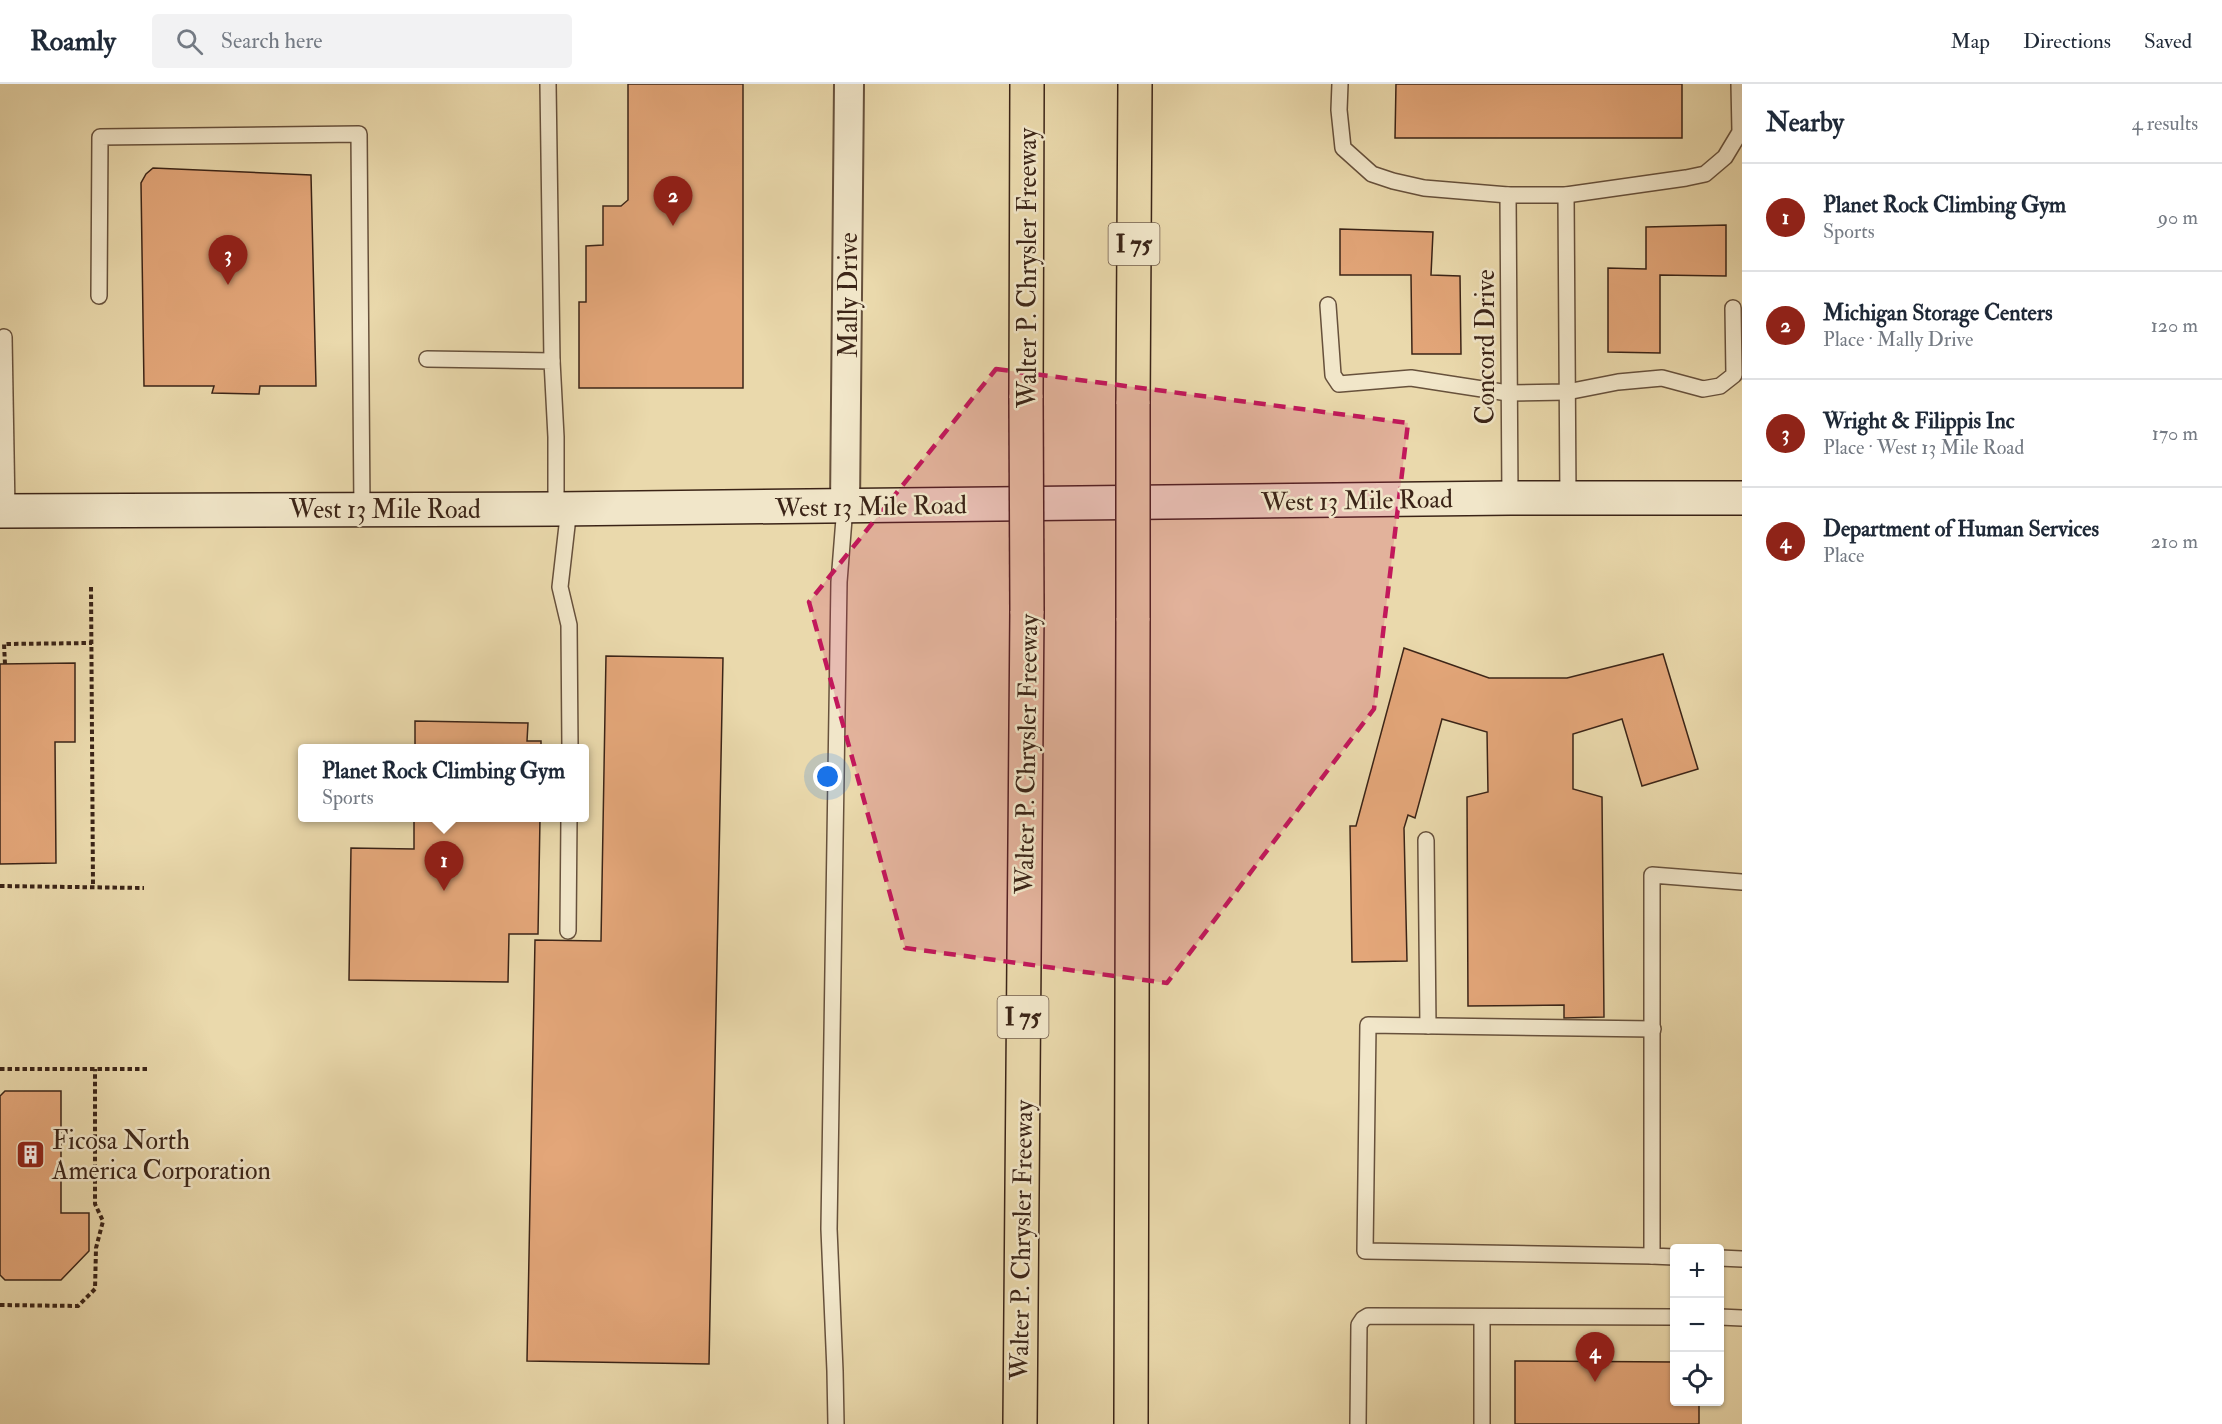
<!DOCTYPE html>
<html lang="en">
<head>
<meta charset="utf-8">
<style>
  body { margin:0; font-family:"IM FELL Double Pica",serif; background:#f2f2f3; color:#1f2937 }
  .controls { position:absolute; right:18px; bottom:18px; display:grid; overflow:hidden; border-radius:6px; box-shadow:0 2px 4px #0004 }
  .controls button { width:54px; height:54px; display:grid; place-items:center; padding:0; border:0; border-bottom:2px solid #e0e1e3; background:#fff; color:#1f2937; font:30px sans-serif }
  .you { position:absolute; left:828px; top:693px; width:21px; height:21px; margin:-15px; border:4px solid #fff; border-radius:50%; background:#1a73e8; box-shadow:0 0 0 9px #1a73e833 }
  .badge { display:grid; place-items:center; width:39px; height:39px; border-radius:50%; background:#8f2418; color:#fff; font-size:20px; font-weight:700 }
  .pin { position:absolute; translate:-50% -50px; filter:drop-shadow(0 2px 3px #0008) }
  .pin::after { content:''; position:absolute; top:32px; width:21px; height:18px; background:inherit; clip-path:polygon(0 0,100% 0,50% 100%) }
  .popup { position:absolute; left:298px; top:660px; width:291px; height:78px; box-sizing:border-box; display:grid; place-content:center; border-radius:6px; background:#fff; filter:drop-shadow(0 2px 4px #0005); font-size:20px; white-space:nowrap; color:#747a83 }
  .popup b { font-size:22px; color:#1f2937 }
  .popup::after { content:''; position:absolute; left:50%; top:100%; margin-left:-12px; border:12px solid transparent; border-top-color:#fff }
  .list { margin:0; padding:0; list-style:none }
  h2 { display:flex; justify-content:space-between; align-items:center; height:78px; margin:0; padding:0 24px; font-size:26px }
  h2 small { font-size:20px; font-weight:400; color:#747a83 }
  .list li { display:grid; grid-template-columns:39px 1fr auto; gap:18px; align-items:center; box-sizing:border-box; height:108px; padding:0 24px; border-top:2px solid #e0e1e3 }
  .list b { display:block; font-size:22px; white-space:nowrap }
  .list p { margin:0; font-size:20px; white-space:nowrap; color:#747a83 }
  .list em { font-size:20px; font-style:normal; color:#747a83 }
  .icon { flex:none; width:33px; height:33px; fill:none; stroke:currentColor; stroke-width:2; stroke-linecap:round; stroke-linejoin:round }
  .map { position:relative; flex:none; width:1742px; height:1340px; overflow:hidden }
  header { display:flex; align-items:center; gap:36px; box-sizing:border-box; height:84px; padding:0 30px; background:#fff; border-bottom:2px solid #e0e1e3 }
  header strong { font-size:28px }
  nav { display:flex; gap:33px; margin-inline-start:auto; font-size:21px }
  .search { width:420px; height:54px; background:#f2f2f3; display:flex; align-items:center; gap:15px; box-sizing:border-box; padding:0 21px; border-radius:6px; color:#747a83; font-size:22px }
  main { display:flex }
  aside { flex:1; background:#fff }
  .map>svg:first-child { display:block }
</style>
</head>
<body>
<header>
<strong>Roamly</strong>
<div class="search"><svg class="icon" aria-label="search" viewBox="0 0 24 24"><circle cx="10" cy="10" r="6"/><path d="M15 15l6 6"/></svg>Search here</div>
<nav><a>Map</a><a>Directions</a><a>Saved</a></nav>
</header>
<main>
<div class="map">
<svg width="1742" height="1340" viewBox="0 0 1742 1340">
  <rect width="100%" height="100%" fill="#ead9ac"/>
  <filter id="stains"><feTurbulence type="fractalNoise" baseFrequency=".00333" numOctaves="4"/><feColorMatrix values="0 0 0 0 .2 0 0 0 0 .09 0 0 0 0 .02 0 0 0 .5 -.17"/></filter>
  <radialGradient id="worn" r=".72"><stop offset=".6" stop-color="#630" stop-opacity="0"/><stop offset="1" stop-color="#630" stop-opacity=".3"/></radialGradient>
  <!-- building -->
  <g fill="#e3a679" stroke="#3b2417" stroke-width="1.5">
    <path d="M 628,0 L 743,0 L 743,304 L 579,304 L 579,218 L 586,218 L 586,162 L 603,161 L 603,122 L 621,122 L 628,116 Z"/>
    <path d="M 1396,0 L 1682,0 L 1682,54 L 1395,54 Z"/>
    <path d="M 153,84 L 311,91 L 316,302 L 260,302 L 259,310 L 212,309 L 214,302 L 144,302 L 141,99 L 146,90 Z"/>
    <path d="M 1726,141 L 1726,192 L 1660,191 L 1660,269 L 1608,268 L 1608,184 L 1646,185 L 1646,143 Z"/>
    <path d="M 1340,145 L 1433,148 L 1431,191 L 1460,192 L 1461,270 L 1412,270 L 1411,191 L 1340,191 Z"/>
    <path d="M 1404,564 L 1489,594 L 1567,594 L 1663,570 L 1698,685 L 1642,702 L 1622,635 L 1573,650 L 1573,705 L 1602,713 L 1604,933 L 1564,934 L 1564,921 L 1468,922 L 1467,713 L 1488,708 L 1487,648 L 1442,635 L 1415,734 L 1408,731 L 1404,744 L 1407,877 L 1352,878 L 1350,742 L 1356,742 Z"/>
    <path d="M 606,572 L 723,574 L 709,1280 L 527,1277 L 535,856 L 601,857 Z"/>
    <path d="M 75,579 L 75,658 L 55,658 L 56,779 L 0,780 L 0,580 Z"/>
    <path d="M 415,637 L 528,639 L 527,657 L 541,657 L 541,664 L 415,664 Z"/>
    <path d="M 414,734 L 540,734 L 538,850 L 509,850 L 508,898 L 349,896 L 351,764 L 414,765 Z"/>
    <path d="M 5,1007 L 61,1007 L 61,1129 L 89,1129 L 89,1167 L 61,1196 L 5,1196 L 0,1191 L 0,1012 Z"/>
    <path d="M 1515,1277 L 1674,1278 L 1674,1318 L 1699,1318 L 1699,1340 L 1515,1340 Z"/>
  </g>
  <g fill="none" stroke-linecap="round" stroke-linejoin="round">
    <defs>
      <g id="service">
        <path d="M 548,0 L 552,277"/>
        <path d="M 1340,0 L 1339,26 L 1343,64 L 1372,90 L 1393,97 L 1424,104 L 1508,111 L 1566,111 L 1686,94 L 1705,90 L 1725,73 L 1740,48 L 1739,0"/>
        <path d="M 1508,111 L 1510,414"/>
        <path d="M 1566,111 L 1568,415"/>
        <path d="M 99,212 L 100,53 L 359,50 L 362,425"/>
        <path d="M 1328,221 L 1333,291 L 1339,300 L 1411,294 L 1508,309 L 1567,308 L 1618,298 L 1662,294 L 1703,305 L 1720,302 L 1734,291 L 1733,224"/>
        <path d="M 4,253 L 7,427"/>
        <path d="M 427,275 L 552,277 L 556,353 L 556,425"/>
        <path d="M 569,424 L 560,503 L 569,541 L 570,664"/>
        <path d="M 1426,756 L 1428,942"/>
        <path d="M 568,847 L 569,734"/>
        <path d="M 1652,1172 L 1365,1167 L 1368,941 L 1653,945"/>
        <path d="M 1674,1173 L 1652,1172 L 1652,791 L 1742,798"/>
        <path d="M 1720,1174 L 1742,1175"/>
        <path d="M 1720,1233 L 1742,1234"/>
        <path d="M 836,1340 L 835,1287 L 829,1145 L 839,498 L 845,422"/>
        <path d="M 1358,1340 L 1359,1241 L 1363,1235 L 1368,1232 L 1674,1233"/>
        <path d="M 1482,1340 L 1482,1233"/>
      </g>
      <path id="minor" d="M 845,422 L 849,0"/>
      <path id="secondary" d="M 0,427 L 556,425 L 1510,414 L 1742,414"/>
      <g id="motorway">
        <path d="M 1026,314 L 1027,0"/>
        <path d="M 1133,320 L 1135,0"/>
        <path d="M 1020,1340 L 1027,527"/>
        <path d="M 1131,1340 L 1133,534"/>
      </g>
    </defs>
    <!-- service casing -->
    <use href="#service" stroke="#67513c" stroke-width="18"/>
    <!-- minor casing -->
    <use href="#minor" stroke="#67513c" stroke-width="32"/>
    <!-- secondary casing -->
    <use href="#secondary" stroke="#3b2417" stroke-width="36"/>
    <!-- motorway casing -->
    <use href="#motorway" stroke="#3b2417" stroke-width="36"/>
    <!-- path -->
    <g stroke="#3b2417" stroke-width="4" stroke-dasharray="4.5 3" stroke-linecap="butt">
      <path d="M 91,503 L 93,802"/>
      <path d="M 5,580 L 4,560 L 92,559"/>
      <path d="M 0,802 L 144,804"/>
      <path d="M 0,985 L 147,985"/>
      <path d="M 0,1221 L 78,1222 L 95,1205 L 96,1164 L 103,1137 L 95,1120 L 95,985"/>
    </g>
    <!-- service -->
    <use href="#service" stroke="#f1e6c9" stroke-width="15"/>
    <!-- minor -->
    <use href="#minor" stroke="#f1e6c9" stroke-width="28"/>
    <!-- secondary -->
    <use href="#secondary" stroke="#f1e6c9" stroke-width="33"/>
    <!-- motorway -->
    <use href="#motorway" stroke="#ead9ac" stroke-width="33"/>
    <defs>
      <g id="motorway-bridge">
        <path d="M 1026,314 L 1027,527"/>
        <path d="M 1133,534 L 1133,320"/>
      </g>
    </defs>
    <!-- motorway-bridge casing -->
    <use href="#motorway-bridge" stroke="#3b2417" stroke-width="36" stroke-linecap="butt"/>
    <!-- motorway-bridge -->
    <use href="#motorway-bridge" stroke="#ead9ac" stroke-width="33"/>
  </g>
  <!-- marked area -->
  <path fill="#c2185b" fill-opacity="0.2" stroke="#c2185b" stroke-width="4.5" stroke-dasharray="12 8" stroke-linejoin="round" d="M 996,285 L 1408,339 L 1374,625 L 1167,899 L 905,864 L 809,518 Z"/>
  <!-- icons -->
  <defs>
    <symbol id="building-square" viewBox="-11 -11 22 22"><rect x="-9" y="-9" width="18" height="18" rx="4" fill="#8f2418" stroke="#f1e6c9"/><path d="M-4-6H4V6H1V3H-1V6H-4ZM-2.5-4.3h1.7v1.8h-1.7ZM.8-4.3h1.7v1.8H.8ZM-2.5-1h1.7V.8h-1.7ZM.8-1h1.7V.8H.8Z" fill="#fff"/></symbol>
  </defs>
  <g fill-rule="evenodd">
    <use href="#building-square" x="14" y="1054" width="33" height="33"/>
  </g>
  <g text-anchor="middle" stroke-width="5" stroke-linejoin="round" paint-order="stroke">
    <!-- shield labels -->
    <g fill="#f1e6c9" stroke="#725e4c" stroke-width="1.5">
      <rect x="1108.5" y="139" width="51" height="42" rx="4.5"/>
      <rect x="997.5" y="912" width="51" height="42" rx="4.5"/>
    </g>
    <g font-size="24" font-weight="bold" fill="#3b2417">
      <text x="1134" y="168">I 75</text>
      <text x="1023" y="941">I 75</text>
    </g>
    <!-- street labels -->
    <g font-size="26" fill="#3b2417" stroke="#f1e6c9">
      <text transform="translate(1027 184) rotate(-90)" y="9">Walter P. Chrysler Freeway</text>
      <text transform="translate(848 211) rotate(-90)" y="9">Mally Drive</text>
      <text transform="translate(1485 263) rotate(-90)" y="9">Concord Drive</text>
      <text transform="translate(1357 416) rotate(-1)" y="9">West 13 Mile Road</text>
      <text transform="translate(871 422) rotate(-1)" y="9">West 13 Mile Road</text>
      <text x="385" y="434">West 13 Mile Road</text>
      <text transform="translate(1026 670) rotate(-89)" y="9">Walter P. Chrysler Freeway</text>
      <text transform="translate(1021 1156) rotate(-89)" y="9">Walter P. Chrysler Freeway</text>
    </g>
    <!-- poi labels -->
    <g font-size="26" fill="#3b2417" stroke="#f1e6c9" text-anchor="start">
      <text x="52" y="1065">Ficosa North<tspan x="52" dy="30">America Corporation</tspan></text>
    </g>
  </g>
  <rect width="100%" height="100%" filter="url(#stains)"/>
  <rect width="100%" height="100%" fill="url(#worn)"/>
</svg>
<div class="controls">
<button>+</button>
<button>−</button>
<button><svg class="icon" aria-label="locate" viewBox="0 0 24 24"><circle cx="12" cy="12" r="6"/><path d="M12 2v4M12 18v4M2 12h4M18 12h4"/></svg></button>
</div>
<div class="you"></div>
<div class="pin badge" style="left:444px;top:807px">1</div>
<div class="popup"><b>Planet Rock Climbing Gym</b>Sports</div>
<div class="pin badge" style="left:673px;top:142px">2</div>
<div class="pin badge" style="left:228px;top:201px">3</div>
<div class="pin badge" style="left:1595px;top:1298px">4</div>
</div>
<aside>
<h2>Nearby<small>4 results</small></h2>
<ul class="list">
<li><span class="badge">1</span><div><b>Planet Rock Climbing Gym</b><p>Sports</p></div><em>90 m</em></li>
<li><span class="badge">2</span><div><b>Michigan Storage Centers</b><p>Place · Mally Drive</p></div><em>120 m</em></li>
<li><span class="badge">3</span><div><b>Wright &amp; Filippis Inc</b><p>Place · West 13 Mile Road</p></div><em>170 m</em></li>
<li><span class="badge">4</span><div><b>Department of Human Services</b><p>Place</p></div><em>210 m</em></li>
</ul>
</aside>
</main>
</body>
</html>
